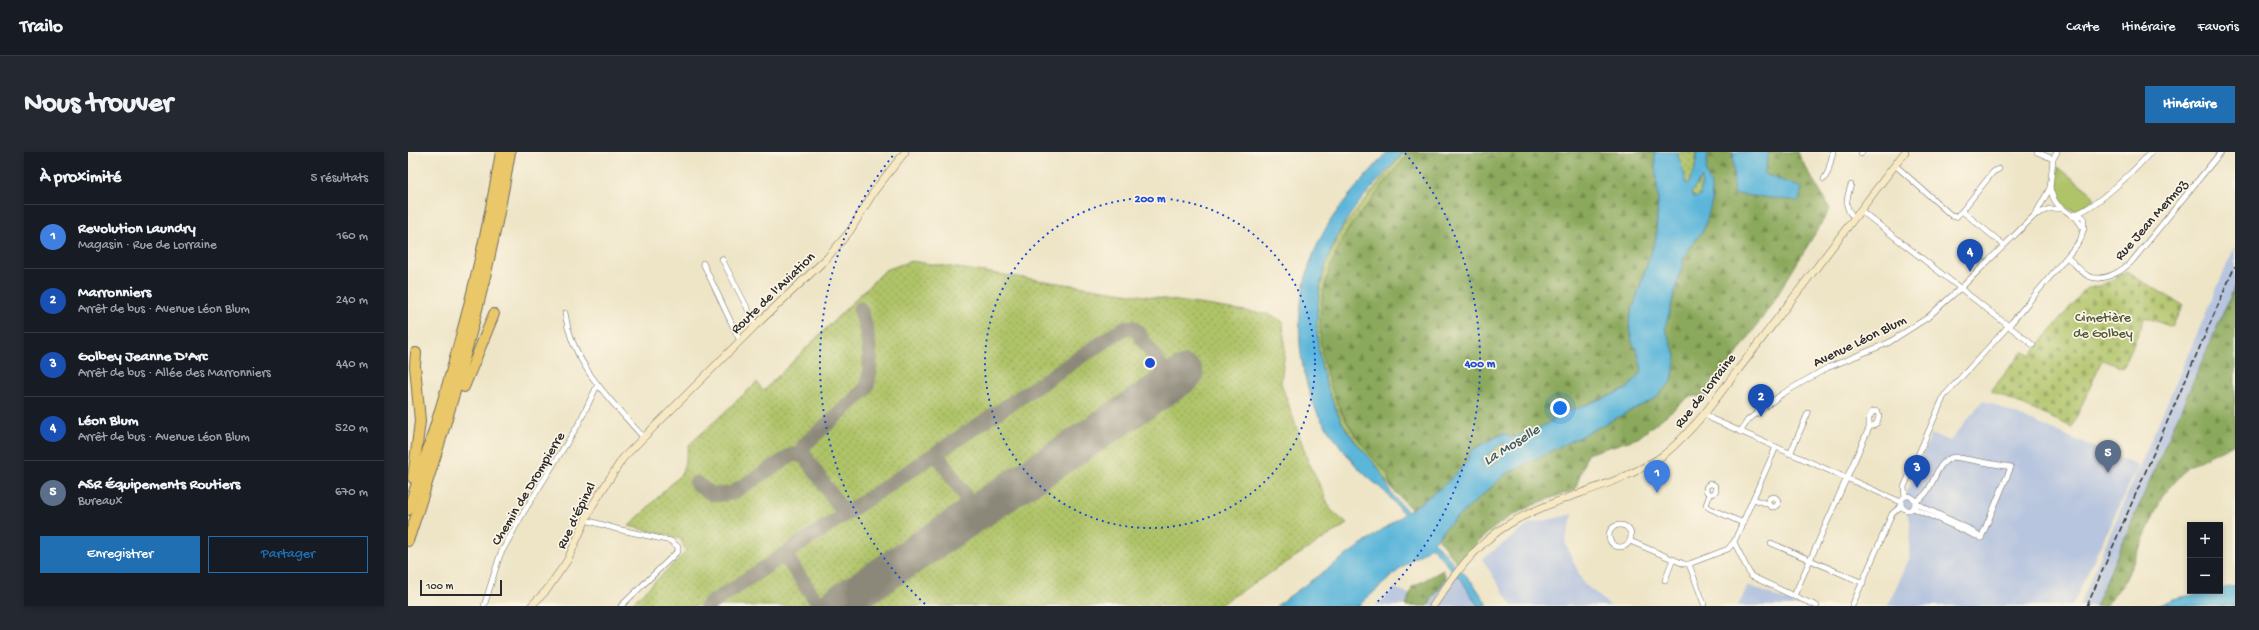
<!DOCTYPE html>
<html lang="fr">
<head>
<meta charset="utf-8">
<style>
  body { margin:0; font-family:"Gochi Hand",sans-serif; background:#242831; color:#f1f3f6 }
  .controls { position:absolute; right:12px; bottom:12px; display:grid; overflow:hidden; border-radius:0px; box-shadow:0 2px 6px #0003 }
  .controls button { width:36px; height:36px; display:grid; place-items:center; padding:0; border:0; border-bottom:1px solid #363941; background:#171b24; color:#f1f3f6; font:20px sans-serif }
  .scale { position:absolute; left:12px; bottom:10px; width:82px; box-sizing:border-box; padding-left:4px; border:2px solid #2b2b2b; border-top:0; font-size:11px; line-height:14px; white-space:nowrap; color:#2b2b2b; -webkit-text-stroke:3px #fcf5e5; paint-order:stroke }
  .you { position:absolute; left:1152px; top:256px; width:14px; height:14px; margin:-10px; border:3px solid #fff; border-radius:50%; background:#1a73e8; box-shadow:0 0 0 6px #1a73e833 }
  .badge { display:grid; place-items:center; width:26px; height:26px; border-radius:50%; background:#1f6fb2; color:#fff; font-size:13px; font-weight:700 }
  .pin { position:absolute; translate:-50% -33px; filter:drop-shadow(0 1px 2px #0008) }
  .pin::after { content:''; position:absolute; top:21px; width:14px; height:12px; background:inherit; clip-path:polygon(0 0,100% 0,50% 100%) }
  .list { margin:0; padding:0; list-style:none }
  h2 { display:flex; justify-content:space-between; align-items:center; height:52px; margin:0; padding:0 16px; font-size:17px }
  h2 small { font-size:13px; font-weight:400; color:#9ea1a6 }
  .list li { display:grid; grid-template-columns:26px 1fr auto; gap:12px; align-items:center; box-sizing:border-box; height:64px; padding:0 16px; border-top:1px solid #363941 }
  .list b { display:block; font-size:15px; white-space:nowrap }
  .list p { margin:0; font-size:13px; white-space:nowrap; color:#9ea1a6 }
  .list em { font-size:13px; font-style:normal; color:#9ea1a6 }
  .actions { display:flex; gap:8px; padding:12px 16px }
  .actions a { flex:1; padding:9px 0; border:1px solid #1f6fb2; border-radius:0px; text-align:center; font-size:14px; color:#1f6fb2 }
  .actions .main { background:#1f6fb2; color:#fff }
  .map { position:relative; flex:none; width:1827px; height:454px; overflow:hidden; border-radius:0px }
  header { display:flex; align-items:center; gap:24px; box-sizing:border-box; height:56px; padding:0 20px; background:#171b24; border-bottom:1px solid #363941 }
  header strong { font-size:19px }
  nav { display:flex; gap:22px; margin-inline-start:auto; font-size:14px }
  .intro { display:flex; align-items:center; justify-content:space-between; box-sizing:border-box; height:96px; padding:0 24px }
  h1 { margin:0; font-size:28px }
  .button { padding:10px 18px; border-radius:0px; background:#1f6fb2; color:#fff; font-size:14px; font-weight:700 }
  main { display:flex; gap:24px; padding:0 24px }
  aside { flex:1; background:#171b24; border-radius:0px; box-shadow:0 2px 6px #0003 }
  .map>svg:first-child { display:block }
</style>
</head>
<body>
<header>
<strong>Trailo</strong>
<nav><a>Carte</a><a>Itinéraire</a><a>Favoris</a></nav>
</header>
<div class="intro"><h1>Nous trouver</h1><a class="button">Itinéraire</a></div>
<main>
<aside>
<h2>À proximité<small>5 résultats</small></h2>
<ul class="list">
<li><span class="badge" style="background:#3f7fe0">1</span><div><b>Revolution Laundry</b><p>Magasin · Rue de Lorraine</p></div><em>160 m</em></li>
<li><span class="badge" style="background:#1a4fb4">2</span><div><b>Marronniers</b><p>Arrêt de bus · Avenue Léon Blum</p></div><em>240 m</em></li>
<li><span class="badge" style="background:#1a4fb4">3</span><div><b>Golbey Jeanne D'Arc</b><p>Arrêt de bus · Allée des Marronniers</p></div><em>440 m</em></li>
<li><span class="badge" style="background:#1a4fb4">4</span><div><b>Léon Blum</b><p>Arrêt de bus · Avenue Léon Blum</p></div><em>520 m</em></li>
<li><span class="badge" style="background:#5c6f8a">5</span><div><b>ASR Équipements Routiers</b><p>Bureaux</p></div><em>670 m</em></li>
</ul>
<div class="actions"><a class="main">Enregistrer</a><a>Partager</a></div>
</aside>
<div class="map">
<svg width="1827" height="454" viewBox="0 0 1827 454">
  <defs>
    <pattern id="grass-dots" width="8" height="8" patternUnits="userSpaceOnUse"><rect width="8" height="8" fill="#afc368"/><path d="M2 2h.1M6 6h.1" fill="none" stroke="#8f9f56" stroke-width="1.8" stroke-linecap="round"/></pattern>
    <pattern id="forest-firs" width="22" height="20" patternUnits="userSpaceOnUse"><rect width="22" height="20" fill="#8ba95c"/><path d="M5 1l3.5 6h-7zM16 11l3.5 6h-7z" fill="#728a4c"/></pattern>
    <pattern id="cemetery-stones" width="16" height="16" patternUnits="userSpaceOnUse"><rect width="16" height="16" fill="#afc368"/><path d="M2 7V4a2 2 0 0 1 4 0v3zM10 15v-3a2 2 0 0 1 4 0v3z" fill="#8f9f56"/></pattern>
  </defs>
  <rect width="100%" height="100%" fill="#fcf5e5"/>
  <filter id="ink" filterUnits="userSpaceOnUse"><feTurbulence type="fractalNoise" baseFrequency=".025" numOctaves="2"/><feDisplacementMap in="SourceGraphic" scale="8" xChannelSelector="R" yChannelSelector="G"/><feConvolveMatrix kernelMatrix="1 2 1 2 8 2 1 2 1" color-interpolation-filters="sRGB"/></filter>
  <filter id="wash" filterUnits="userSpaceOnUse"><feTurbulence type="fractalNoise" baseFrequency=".012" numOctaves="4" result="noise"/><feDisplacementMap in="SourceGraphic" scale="16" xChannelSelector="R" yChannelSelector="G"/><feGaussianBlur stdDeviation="0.9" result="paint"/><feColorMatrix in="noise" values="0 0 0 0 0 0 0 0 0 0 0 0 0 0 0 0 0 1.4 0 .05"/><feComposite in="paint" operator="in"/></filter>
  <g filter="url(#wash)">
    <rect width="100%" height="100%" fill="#eee5c7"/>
    <!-- industrial -->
    <g fill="#b7c5de">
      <path d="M 1827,94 L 1827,134 L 1789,222 L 1687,454 L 1671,454 Z"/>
      <path d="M 1575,248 L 1730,314 L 1664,454 L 1480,454 L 1501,407 L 1502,368 L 1494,352 L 1523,282 L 1542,289 Z"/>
      <path d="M 1165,362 L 1157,390 L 1175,431 L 1203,454 L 1104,454 L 1074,407 L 1122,372 Z"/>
      <path d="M 1045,417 L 1064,442 L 1070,454 L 1019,454 Z"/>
      <path d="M 1340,433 L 1391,454 L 1330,454 Z"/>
      <path d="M 987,436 L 1002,442 L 998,454 L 968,454 Z"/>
    </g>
    <!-- grass -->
    <g fill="url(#grass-dots)" stroke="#6d774a">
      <path d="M 996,0 L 1002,0 L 938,80 L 914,147 L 920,226 L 933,261 L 947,283 L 981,323 L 980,326 L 984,337 L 936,274 L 918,235 L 908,189 L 908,165 L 911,140 L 917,113 L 935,75 Z"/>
      <path d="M 1269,0 L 1289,0 L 1287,17 L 1280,32 L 1277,30 Z"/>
      <path d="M 1294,25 L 1292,44 L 1289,47 L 1283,41 Z"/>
      <path d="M 503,109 L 864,163 L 875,170 L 877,199 L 873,231 L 899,306 L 923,358 L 939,372 L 810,454 L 221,454 L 278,400 L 273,387 L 221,374 L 274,321 L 281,293 L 349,230 L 355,239 L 477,118 Z"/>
      <path d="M 1093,292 L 1098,292 L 1100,294 L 1084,314 L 1074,314 L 1072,309 Z"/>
    </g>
    <!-- forest -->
    <g fill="url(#forest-firs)" stroke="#5b6a44">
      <path d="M 1002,0 L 1246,0 L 1250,46 L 1248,86 L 1221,168 L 1224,190 L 1230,201 L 1234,219 L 1219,237 L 1157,261 L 1129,278 L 1103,286 L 1095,281 L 1064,298 L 1058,313 L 1034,335 L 1003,357 L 984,337 L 980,326 L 981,323 C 913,255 889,169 938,81 C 943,71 952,63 959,54 C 973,36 987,18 1002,0 Z"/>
      <path d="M 1300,0 L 1325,0 L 1326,42 L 1394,36 L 1355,22 L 1361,0 L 1389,0 L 1422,57 L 1364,152 L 1299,245 L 1282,244 L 1230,286 L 1179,302 L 1167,338 C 1138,347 1106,359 1082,379 C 1070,389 1060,401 1050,412 L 1030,387 L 1036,377 L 1098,322 L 1246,247 L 1264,229 L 1268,204 L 1257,176 L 1277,103 L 1296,77 L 1303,34 L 1298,20 Z"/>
      <path d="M 1827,134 L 1827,291 L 1781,314 L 1754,345 L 1716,431 L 1697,454 L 1687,454 Z"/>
      <path d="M 1035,418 L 1038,426 L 1019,454 L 998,454 L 1004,435 Z"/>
    </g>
    <!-- cemetery -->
    <path fill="url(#cemetery-stones)" stroke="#6d774a" d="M 1718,120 L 1775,153 L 1764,175 L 1737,165 L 1715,216 L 1694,208 L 1664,275 L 1583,239 L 1615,199 L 1622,204 L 1677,137 L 1694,133 Z"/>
    <!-- green -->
    <path fill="#afc368" stroke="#6d774a" d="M 1650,15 L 1681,39 L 1686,47 L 1669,59 C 1642,53 1649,35 1650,15 Z"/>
    <!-- water -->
    <g fill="#5cb6da" stroke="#447082" fill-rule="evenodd">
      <path d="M 979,0 L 996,0 C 975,24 950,48 934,75 C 899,138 902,210 935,272 C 943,288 959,301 969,315 C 975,323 978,331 982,339 C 986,346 994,353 1000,360 L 1034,335 L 1057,313 L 1064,298 L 1096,281 L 1103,286 L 1129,278 L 1157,261 L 1219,237 L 1234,219 L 1230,201 L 1224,190 L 1221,168 L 1248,86 L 1250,46 L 1246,0 L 1269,0 L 1277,24 L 1277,30 L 1280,32 L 1287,17 L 1289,0 L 1300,0 L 1298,20 L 1303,34 L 1304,49 L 1296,77 L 1277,103 L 1257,176 L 1268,204 L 1264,229 L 1246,247 L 1098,322 L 1036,377 L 1026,390 L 1065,431 L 1080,454 L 1070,454 L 1054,429 L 1023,394 L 1015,401 L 1001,409 L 950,454 L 868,454 L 996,362 C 990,356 985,348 978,341 C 970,333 960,326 951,317 C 938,303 927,287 916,272 C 909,263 906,252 902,242 C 884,189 889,127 917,78 C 933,49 958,25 979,0 ZM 1294,25 L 1292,44 L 1286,46 L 1283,41 ZM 1093,292 L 1098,292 L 1100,294 L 1094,298 L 1093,305 L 1084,314 L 1074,314 L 1076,308 L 1072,309 Z"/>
      <path d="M 1325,0 L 1361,0 L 1356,22 L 1394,36 L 1391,49 L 1326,42 Z"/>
      <path d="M 1827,434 L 1827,454 L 1749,454 L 1765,447 Z"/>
    </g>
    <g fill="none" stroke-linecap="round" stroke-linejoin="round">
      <!-- taxiway -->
      <g stroke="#8c8879" stroke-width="15">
        <path d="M 528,301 L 568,360"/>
        <path d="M 398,306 L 395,298 L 396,293 L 457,238 C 467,220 460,176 452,157"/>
        <path d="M 288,331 C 301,342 306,345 324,341 L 384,303 L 390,302 L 398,306 L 436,361"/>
        <path d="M 376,402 L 412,454"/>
        <path d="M 299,454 L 716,176 L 723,175 L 729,179 L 754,216 L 754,237"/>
      </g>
      <!-- runway -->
      <path stroke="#8c8879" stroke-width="37" d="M 428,454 L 777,222"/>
    </g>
  </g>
  <g filter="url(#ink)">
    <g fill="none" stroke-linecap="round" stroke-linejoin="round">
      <defs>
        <g id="street">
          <path d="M 1629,0 L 1645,7"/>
          <path d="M 1453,2 L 1454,0"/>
          <path d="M 1487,13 L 1544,64 L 1548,65 L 1554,59 L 1596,93"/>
          <path d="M 1416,27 L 1420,20 L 1425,0"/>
          <path d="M 1443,33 C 1439,45 1435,56 1446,65"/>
          <path d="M 1642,36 C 1647,55 1652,54 1666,65"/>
          <path d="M 1452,58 L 1625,193"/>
          <path d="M 1554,59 L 1585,20 L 1591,17"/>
          <path d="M 1627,63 L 1641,57 L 1653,57"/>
          <path d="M 1665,63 C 1687,57 1727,18 1743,0"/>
          <path d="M 1659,105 C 1666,111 1672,119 1680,124 C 1695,131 1715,119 1725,108 L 1813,0"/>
          <path d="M 314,107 L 348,173"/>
          <path d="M 295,111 L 332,189"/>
          <path d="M 157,161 C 164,213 203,248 235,285"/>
          <path d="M 1297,261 L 1304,267 L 1493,350"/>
          <path d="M 1332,280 L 1340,268 L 1374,242 L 1419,216 L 1480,191 L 1519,166 L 1557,132 L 1627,63 L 1642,36 L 1645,7 L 1649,0"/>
          <path d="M 1382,302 L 1400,261"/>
          <circle cx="1303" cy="337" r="5"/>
          <path d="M 1302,342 L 1298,353 L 1301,356 L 1335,371"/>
          <circle cx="1500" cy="351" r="7"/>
          <path d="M 1497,344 L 1496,335 L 1536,244 L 1604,170 L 1672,89 C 1675,81 1676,74 1676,66 L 1671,62 L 1669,67 L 1676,77"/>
          <circle cx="1365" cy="350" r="5"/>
          <path d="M 1345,347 L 1360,352"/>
          <path d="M 1507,349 C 1528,342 1524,310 1546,305 L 1603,315 L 1573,386"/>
          <path d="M 1507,351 L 1561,377 L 1573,386"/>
          <path d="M 1505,356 L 1568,384"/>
          <path d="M 178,368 L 209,377 L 263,389 L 270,395 L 270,399 L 213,454"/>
          <circle cx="1212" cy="384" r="11"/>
          <path d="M 1222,389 L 1276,412 L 1281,412 L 1320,397 L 1326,390 L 1368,295"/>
          <path d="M 1326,390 L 1343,424 L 1386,444"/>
          <path d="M 1363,391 L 1455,431"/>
          <path d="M 1281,412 L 1296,452"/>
          <path d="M 1257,428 L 1265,407"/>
          <path d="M 76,454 L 92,403 L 114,363 L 170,273 L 189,234"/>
          <path d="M 1409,454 L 1386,444 L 1461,276 L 1461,266 L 1465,259 L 1470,260 L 1471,264 L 1469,271 L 1461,276"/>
          <path d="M 1444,454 L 1484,362 L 1493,354"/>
        </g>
        <g id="secondary">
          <path d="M 123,454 L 138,439 L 159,409 L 184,354 L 215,306 L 348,173 L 419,106 L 442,79 L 467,38 L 497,0"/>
          <path d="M 1025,454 C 1045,424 1069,391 1101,372 C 1149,343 1208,336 1254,304 C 1270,292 1284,276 1297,261 L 1497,0"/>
        </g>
        <g id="highway">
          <path d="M 56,235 L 86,162"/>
          <path d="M 5,326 L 12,269 L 7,214 L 8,201"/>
          <path d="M 0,358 C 40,241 73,122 93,0"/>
          <path d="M 0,389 C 43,260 80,134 102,0"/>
        </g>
      </defs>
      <!-- street casing -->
      <use href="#street" stroke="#6f6c62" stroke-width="6"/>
      <!-- secondary casing -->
      <use href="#secondary" stroke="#6f6c62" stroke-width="8"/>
      <!-- highway casing -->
      <use href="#highway" stroke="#6f6c62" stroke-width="12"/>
      <!-- street -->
      <use href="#street" stroke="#fff" stroke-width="5"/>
      <!-- secondary -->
      <use href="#secondary" stroke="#f7e9c3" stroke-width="7"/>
      <!-- highway -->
      <use href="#highway" stroke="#eac769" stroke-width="10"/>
      <!-- rail -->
      <path stroke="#2b2b2b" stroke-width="1.5" stroke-dasharray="6 3" stroke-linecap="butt" d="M 1679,454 L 1827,114"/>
    </g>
  </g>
  <!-- distance rings -->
  <g fill="none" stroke="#1d4ed8" stroke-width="2" stroke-dasharray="2 4">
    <circle cx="742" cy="211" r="165"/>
    <path d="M517 452A330 330 0 0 1 487 1M997 1A330 330 0 0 1 967 452"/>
  </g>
  <g text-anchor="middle" stroke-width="3.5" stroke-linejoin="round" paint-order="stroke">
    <!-- street labels -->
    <g font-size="14" fill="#2b2b2b" stroke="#fcf5e5">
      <text transform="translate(1742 67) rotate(-49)" y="5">Rue Jean Mermoz</text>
      <text transform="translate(364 140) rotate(-44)" y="5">Route de l'Aviation</text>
      <text transform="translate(1451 188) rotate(-26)" y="5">Avenue Léon Blum</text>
      <text transform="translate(1296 238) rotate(-52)" y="5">Rue de Lorraine</text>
      <text transform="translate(119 336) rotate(-59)" y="5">Chemin de Drompierre</text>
      <text transform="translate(167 363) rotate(-64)" y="5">Rue d'Épinal</text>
    </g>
    <!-- park labels -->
    <g font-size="14" fill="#53593d" stroke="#fcf5e5">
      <text x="1695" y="169">Cimetière<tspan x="1695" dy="16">de Golbey</tspan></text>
    </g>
    <!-- water labels -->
    <g font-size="15" font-style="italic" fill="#3c5c68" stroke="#fcf5e5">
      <text transform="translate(1103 292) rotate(-32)" y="5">La Moselle</text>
    </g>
  </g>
  <circle cx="742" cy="211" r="6" fill="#1d4ed8" stroke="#fcf5e5" stroke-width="2"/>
  <g font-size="12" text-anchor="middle" font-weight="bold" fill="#1d4ed8" stroke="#fcf5e5" stroke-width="3.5" stroke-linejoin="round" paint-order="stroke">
    <text x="742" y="50">200 m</text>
    <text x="1072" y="215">400 m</text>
  </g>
</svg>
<div class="controls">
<button>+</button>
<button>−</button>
</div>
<div class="scale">100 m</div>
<div class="you"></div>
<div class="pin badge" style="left:1249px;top:341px;background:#3f7fe0">1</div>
<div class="pin badge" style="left:1353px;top:265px;background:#1a4fb4">2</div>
<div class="pin badge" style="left:1509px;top:336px;background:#1a4fb4">3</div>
<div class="pin badge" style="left:1562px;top:120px;background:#1a4fb4">4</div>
<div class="pin badge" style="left:1700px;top:321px;background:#5c6f8a">5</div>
</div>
</main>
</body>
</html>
